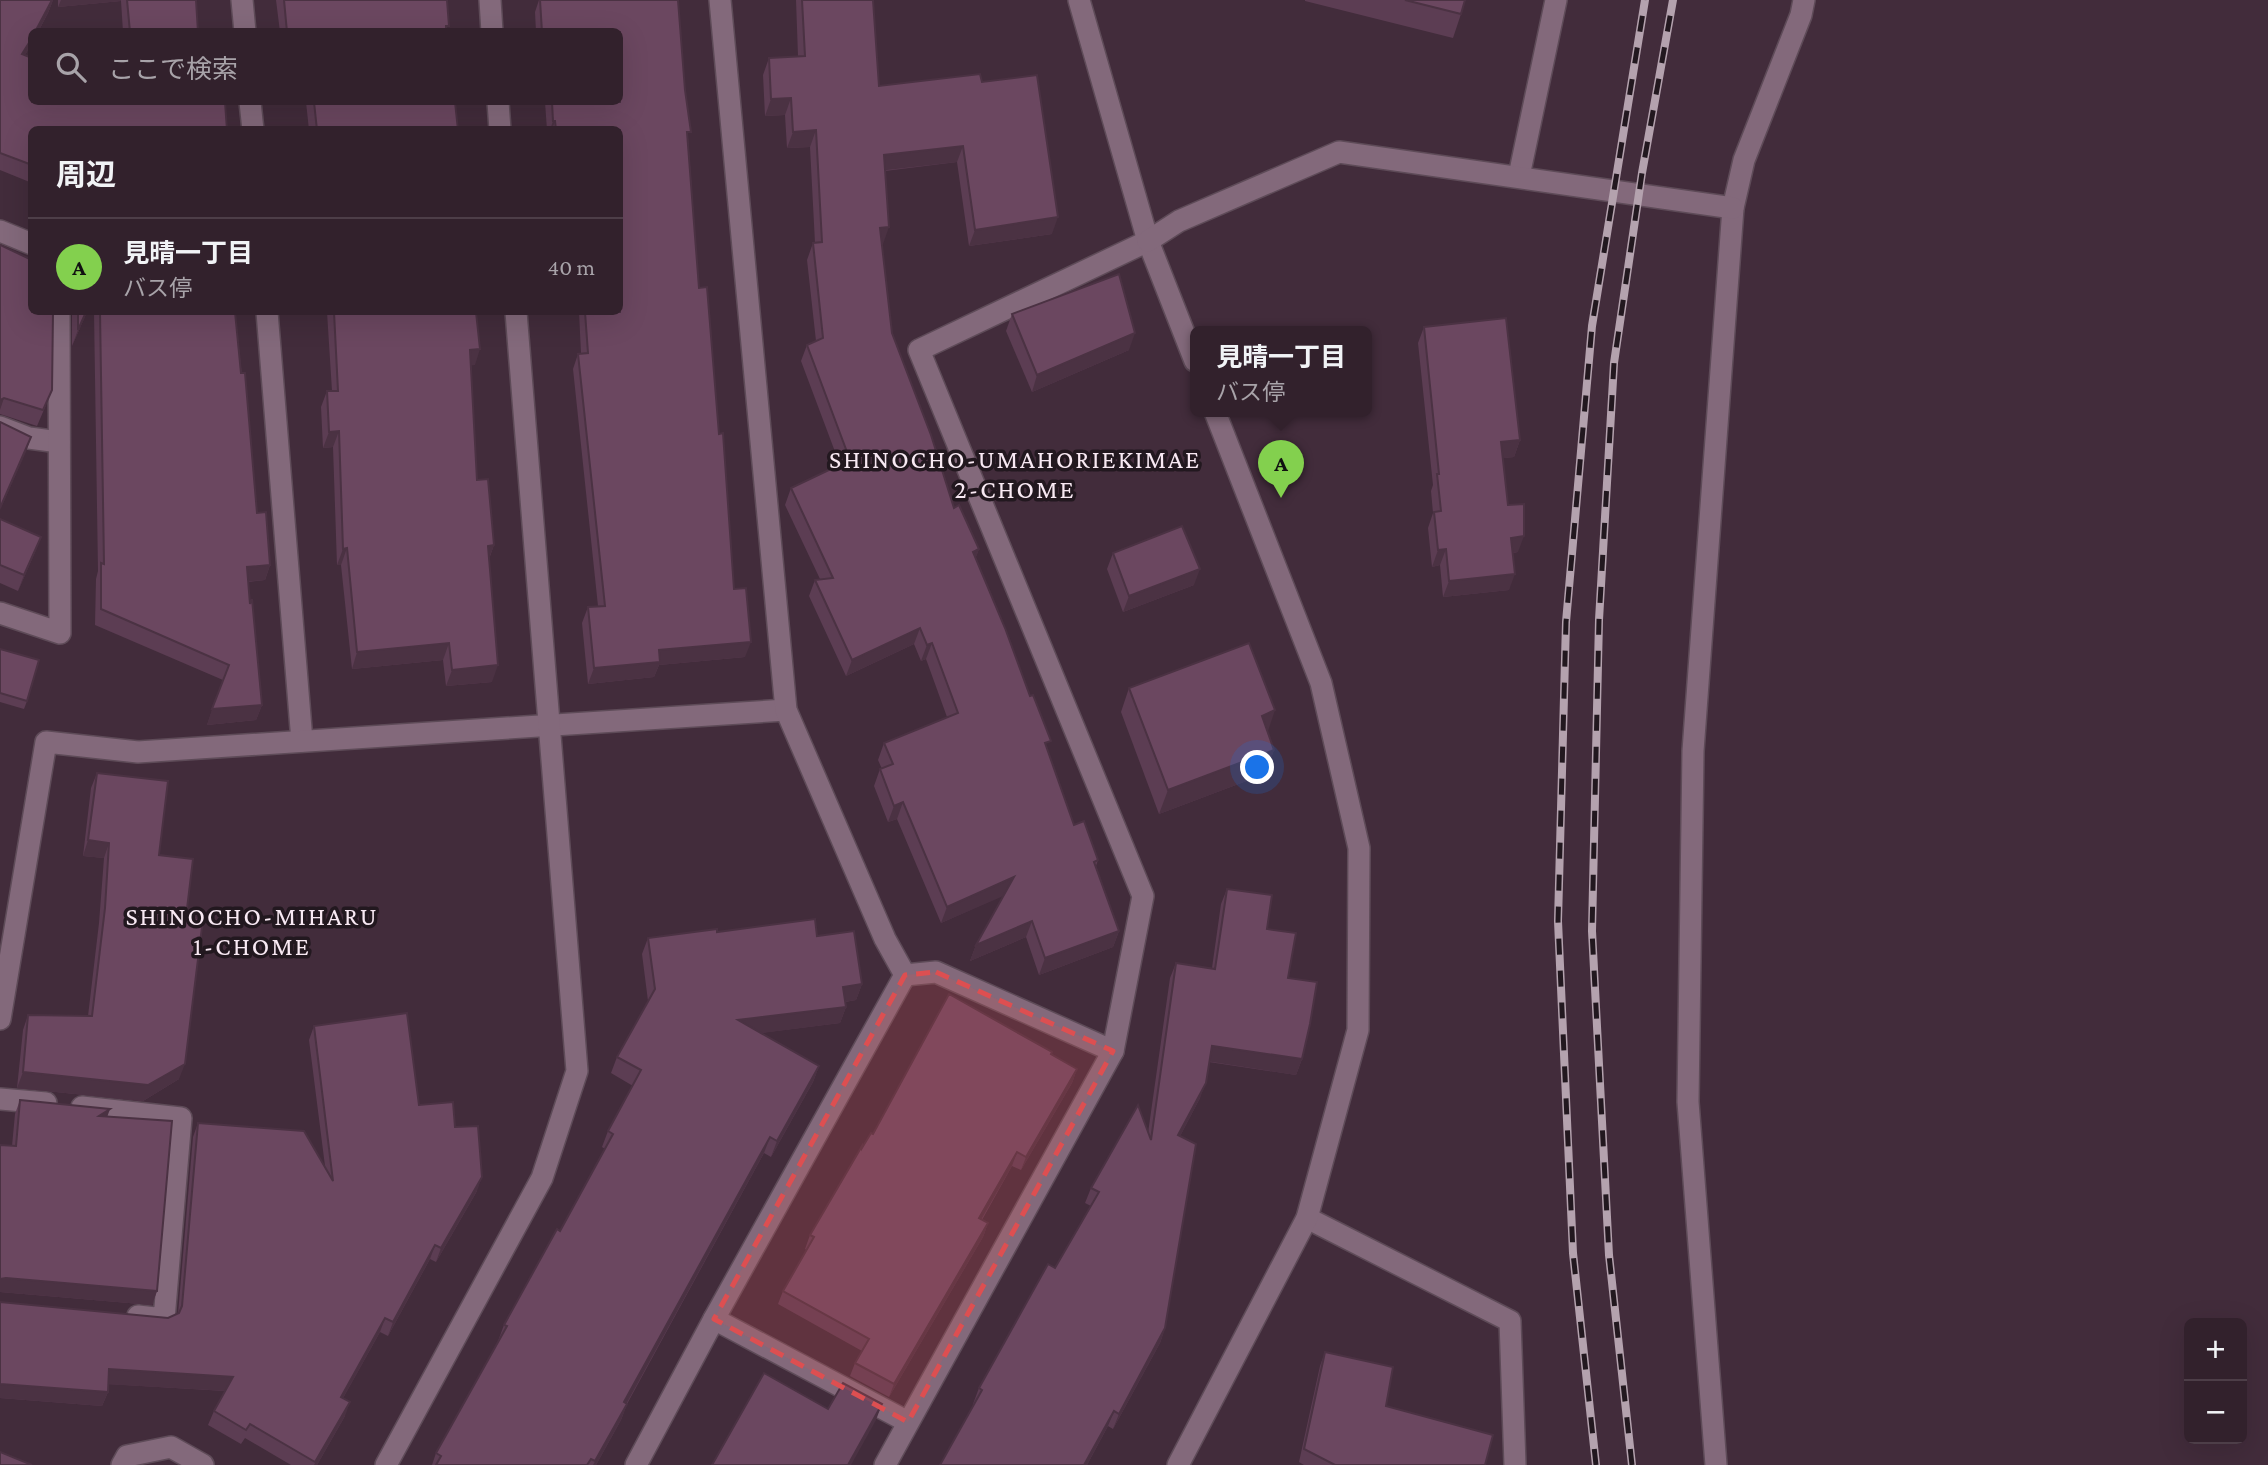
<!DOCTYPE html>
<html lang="ja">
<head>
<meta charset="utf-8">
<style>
  body { margin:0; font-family:"Crimson Pro","Noto Sans JP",serif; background:#3a2934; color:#f1f3f6 }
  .controls { position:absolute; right:21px; bottom:21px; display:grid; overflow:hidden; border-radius:10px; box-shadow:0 7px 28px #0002 }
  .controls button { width:63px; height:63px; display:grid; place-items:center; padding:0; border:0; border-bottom:2px solid #4d3e48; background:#32212c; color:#f1f3f6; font:35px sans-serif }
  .you { position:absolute; left:1258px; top:768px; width:24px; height:24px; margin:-18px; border:5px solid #fff; border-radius:50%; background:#1a73e8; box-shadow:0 0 0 10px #1a73e833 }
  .badge { display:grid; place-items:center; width:46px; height:46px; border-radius:50%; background:#83d04e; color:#111; font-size:23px; font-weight:700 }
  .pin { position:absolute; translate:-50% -58px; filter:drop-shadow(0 2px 4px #0008) }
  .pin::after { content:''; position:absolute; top:37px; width:24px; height:21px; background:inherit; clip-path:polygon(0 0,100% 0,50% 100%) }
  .popup { position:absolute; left:1190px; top:326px; width:182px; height:91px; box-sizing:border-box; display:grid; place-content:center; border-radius:10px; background:#32212c; filter:drop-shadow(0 2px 5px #0005); font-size:23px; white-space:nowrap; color:#a8a3a9 }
  .popup b { font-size:26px; color:#f1f3f6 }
  .popup::after { content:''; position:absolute; left:50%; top:100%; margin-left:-14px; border:14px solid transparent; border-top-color:#32212c }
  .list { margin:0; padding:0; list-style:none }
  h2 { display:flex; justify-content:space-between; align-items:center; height:91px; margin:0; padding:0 28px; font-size:30px }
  h2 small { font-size:23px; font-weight:400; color:#a8a3a9 }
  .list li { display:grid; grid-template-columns:46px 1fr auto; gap:21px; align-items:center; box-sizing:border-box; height:98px; padding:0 28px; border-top:2px solid #4d3e48 }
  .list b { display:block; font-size:26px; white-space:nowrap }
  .list p { margin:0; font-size:23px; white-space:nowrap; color:#a8a3a9 }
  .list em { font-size:23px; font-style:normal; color:#a8a3a9 }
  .icon { flex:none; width:38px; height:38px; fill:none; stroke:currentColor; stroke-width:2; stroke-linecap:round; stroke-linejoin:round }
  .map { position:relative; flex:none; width:2268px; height:1465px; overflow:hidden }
  .search { position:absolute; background:#32212c; box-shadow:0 7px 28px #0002; left:28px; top:28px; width:595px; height:77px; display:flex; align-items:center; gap:18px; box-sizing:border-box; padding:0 24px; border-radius:10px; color:#a8a3a9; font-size:26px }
  .panel { position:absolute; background:#32212c; box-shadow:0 7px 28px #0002; left:28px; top:126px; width:595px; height:189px; border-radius:10px }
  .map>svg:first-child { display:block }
</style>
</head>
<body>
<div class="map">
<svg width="2268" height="1465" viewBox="0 0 2268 1465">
  <rect width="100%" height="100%" fill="#422c3b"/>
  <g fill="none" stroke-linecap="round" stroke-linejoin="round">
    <defs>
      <g id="street">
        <path d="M 242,0 L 245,32"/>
        <path d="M 490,0 L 492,32"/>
        <path d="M 250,102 L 253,130"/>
        <path d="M 498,102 L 500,130"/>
        <path d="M 0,231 L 32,244"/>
        <path d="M 267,312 L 302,741"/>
        <path d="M 0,427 L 29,438 L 59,442"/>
        <path d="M 0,613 L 60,633 L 59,312"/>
        <path d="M 905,975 L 936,972 L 1113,1051"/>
        <path d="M 0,1019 L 46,742 L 138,752 L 786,710"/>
        <path d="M 0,1099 L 46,1103"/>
        <path d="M 82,1107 L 181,1118 L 164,1319 L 138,1316"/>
        <path d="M 1307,1218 L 1510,1321 L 1515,1465"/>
        <path d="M 714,1319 L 908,1422"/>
        <path d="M 122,1465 L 127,1456 L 171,1447 L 203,1465"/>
        <path d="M 386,1465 L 542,1178 L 577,1071 L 516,312"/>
        <path d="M 636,1465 L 714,1319 L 905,975 L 885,939 L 786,710 L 720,0"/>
        <path d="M 885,1465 L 1113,1051 L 1143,896 L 919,350 L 1148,241"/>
        <path d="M 1716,1465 L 1688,1102 L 1693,751 L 1733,208 L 1744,160 L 1801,15 L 1804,0"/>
      </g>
      <g id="secondary">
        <path d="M 1079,0 L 1148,241 L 1195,361"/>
        <path d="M 1519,176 L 1556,0"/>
        <path d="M 1148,241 L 1179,221 L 1339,152 L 1733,208"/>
        <path d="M 1178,1465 L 1307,1218 L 1358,1030 L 1359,848 L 1321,683 L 1215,412"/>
      </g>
    </defs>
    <!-- street casing -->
    <use href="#street" stroke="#5e4b58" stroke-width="24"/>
    <!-- secondary casing -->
    <use href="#secondary" stroke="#5e4b58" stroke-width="24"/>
    <!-- street -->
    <use href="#street" stroke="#83697b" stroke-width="21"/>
    <!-- secondary -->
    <use href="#secondary" stroke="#83697b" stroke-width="21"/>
    <defs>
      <g id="rail">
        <path d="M 1596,1465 L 1573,1253 L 1558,921 L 1566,622 L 1592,326 L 1645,0"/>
        <path d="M 1632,1465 L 1609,1255 L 1592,931 L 1599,620 L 1614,363 L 1642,173 L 1673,0"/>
      </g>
    </defs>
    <!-- rail casing -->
    <use href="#rail" stroke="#b4a2ae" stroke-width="8"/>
    <!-- rail -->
    <use href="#rail" stroke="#22181f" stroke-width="5" stroke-dasharray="16" stroke-linecap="butt"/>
  </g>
  <!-- wall -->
  <g fill="#5c3d53">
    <path d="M 0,0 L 53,0 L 48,13 L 38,32 L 32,32 L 32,43 L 25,55 L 32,102 L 32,183 L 0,170 Z"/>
    <path d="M 58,0 L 196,0 L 198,32 L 123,32 L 121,1 L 58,7 Z"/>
    <path d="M 276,0 L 447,0 L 447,32 L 280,32 Z"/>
    <path d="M 539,0 L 678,0 L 699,288 L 719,434 L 734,589 L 745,657 L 659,665 L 654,677 L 588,684 L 582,623 L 588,607 L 598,606 L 573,369 L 578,354 L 581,353 L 579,312 L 620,312 L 620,130 L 547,130 L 545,102 L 620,102 L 620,32 L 536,32 L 535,12 Z"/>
    <path d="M 796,0 L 873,0 L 879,86 L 982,82 L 1052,234 L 969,246 L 957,162 L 885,171 L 882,244 L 892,333 L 954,508 L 979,549 L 975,559 L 1047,750 L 1074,825 L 1098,860 L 1096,866 L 1119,931 L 1113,947 L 1039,975 L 1026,937 L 970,961 L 976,945 L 1004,895 L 941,923 L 897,819 L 888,822 L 874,786 L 880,769 L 882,769 L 878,760 L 884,743 L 947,717 L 926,659 L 921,661 L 914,644 L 846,676 L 809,596 L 815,580 L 820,579 L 785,505 L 791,488 L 840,465 L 801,361 L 807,345 L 816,341 L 807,260 L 813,243 L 815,243 L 810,147 L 787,148 L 785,115 L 765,116 L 763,75 L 769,58 L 798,56 Z"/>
    <path d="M 1305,0 L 1465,0 L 1461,14 L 1453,38 L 1305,1 Z"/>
    <path d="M 306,102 L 455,102 L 458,130 L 309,130 Z"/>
    <path d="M 0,245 L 46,405 L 37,426 L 0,414 Z"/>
    <path d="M 72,312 L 87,312 L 72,346 Z"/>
    <path d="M 94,312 L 235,312 L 257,513 L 270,565 L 265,580 L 248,582 L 262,705 L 256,720 L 207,725 L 223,680 L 95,625 L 96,579 L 98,571 Z"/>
    <path d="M 327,312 L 476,312 L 475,365 L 471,365 L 477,480 L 494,545 L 489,559 L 492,682 L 446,686 L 443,660 L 352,669 L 341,565 L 337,565 L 333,447 L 323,448 L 321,407 L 327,391 L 332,391 Z"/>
    <path d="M 1012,314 L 1129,350 L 1032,392 L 1006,331 Z"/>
    <path d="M 1424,327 L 1520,440 L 1514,457 L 1503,458 L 1508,505 L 1518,552 L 1513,553 L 1509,590 L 1443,597 L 1440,565 L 1432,567 L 1428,528 L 1433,513 L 1431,491 L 1433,485 L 1418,343 Z"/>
    <path d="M 0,519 L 41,537 L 35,552 L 18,591 L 0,583 Z"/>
    <path d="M 1113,553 L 1194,585 L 1123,612 L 1107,569 Z"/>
    <path d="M 0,649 L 27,701 L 24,709 L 0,702 Z"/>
    <path d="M 1129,688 L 1267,732 L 1274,750 L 1265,774 L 1159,814 L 1121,712 Z"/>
    <path d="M 97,773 L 159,855 L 186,917 L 179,1079 L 143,1101 L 17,1088 L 23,1030 L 28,1015 L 88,1016 L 99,923 L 104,858 L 83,856 L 91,788 Z"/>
    <path d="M 1227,889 L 1267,929 L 1288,978 L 1302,1059 L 1296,1075 L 1209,1062 L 1200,1098 L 1180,1136 L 1165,1328 L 1160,1343 L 1113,1429 L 1108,1426 L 1087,1465 L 940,1465 L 974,1404 L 973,1404 L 979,1388 L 1055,1268 L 1091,1206 L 1085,1203 L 1091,1188 L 1148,1133 L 1170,978 L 1176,963 L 1212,968 L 1221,904 Z"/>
    <path d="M 717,932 L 817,936 L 862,984 L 856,1000 L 845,1002 L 846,1007 L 840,1023 L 761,1033 L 819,1066 L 813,1082 L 771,1157 L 764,1153 L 627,1404 L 621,1420 L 596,1465 L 432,1465 L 436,1453 L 498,1342 L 498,1341 L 504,1325 L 560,1231 L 605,1149 L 602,1147 L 608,1131 L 633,1086 L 611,1073 L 617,1057 L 648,1001 L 642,954 L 648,938 Z"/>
    <path d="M 314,1026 L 419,1105 L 455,1127 L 477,1191 L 436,1262 L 430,1259 L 388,1336 L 380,1332 L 343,1398 L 345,1416 L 317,1465 L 291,1465 L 245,1438 L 241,1444 L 208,1425 L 214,1411 L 225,1391 L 108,1384 L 108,1392 L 102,1406 L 0,1398 L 178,1314 L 193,1137 L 198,1123 L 325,1166 L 309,1040 Z"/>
    <path d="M 1051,1054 L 1077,1069 L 1072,1083 L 1021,1170 L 1012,1166 L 982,1220 L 988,1223 L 983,1237 L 889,1397 L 850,1376 L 855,1363 L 862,1351 L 778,1304 L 783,1291 L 807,1250 L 805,1249 L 810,1235 L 862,1148 L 873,1134 Z"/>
    <path d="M 20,1100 L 107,1117 L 157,1291 L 152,1305 L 0,1292 L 0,1145 L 12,1146 L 15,1114 Z"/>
    <path d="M 1325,1352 L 1386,1406 L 1485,1465 L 1304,1465 L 1299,1462 L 1320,1366 Z"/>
  </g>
  <!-- shaded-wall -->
  <g fill="#4b3243">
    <path d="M 53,0 L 48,13 L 38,32 L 35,32 Z"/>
    <path d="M 61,0 L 121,0 L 121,1 L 58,7 Z"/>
    <path d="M 32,38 L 32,43 L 17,70 L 22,54 Z"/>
    <path d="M 791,98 L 785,115 L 765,116 L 771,99 Z"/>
    <path d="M 553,121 L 555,121 L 552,130 L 550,130 Z"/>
    <path d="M 816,130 L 810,147 L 787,148 L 793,132 Z"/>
    <path d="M 963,146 L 957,162 L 878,171 L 884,155 Z"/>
    <path d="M 1058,217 L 1052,234 L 969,246 L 975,230 Z"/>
    <path d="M 889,227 L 883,244 L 874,244 L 880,228 Z"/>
    <path d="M 86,312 L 87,312 L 72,346 L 78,330 Z"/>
    <path d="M 1135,333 L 1129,350 L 1032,392 L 1037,375 Z"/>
    <path d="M 480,349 L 475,365 L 464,366 L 470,350 Z"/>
    <path d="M 4,398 L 0,410 L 0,400 Z"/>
    <path d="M 339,431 L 333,447 L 323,448 L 329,432 Z"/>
    <path d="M 31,437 L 26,452 L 0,510 L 0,508 Z"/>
    <path d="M 1520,440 L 1514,457 L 1495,459 L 1501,442 Z"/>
    <path d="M 1524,536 L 1518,552 L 1505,554 L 1511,538 Z"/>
    <path d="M 41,537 L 35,552 L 18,591 L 24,575 Z"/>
    <path d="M 494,545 L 488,561 L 488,546 Z"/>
    <path d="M 347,548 L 341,565 L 337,565 L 343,549 Z"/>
    <path d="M 979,549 L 973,566 L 973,552 Z"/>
    <path d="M 1446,549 L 1440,565 L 1432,567 L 1438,550 Z"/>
    <path d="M 270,565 L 265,580 L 241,582 L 247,567 Z"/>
    <path d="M 1200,569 L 1194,585 L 1123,612 L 1129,596 Z"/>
    <path d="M 1515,574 L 1509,590 L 1443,597 L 1449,581 Z"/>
    <path d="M 920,628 L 914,644 L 846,676 L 852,660 Z"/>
    <path d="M 751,642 L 745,657 L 659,665 L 654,677 L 588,684 L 594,668 L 659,650 Z"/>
    <path d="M 449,643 L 443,660 L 352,669 L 357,652 Z"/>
    <path d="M 932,643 L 926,659 L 921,661 L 927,645 Z"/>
    <path d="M 498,665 L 492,682 L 446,686 L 452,670 Z"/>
    <path d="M 262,705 L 256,720 L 207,725 L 212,709 Z"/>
    <path d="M 1275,710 L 1267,734 L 1262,716 Z"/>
    <path d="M 1274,750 L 1265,774 L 1159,814 L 1168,790 Z"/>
    <path d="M 903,802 L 897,819 L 888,822 L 894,806 Z"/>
    <path d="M 88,840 L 109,843 L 104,858 L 83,856 Z"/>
    <path d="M 1014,877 L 1008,894 L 941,923 L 947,907 Z"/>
    <path d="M 1032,921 L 1026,937 L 970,961 L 976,945 Z"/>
    <path d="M 1119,931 L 1113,947 L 1039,975 L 1045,958 Z"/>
    <path d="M 862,984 L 856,1000 L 837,1003 L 843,987 Z"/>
    <path d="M 846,1007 L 840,1023 L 732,1037 L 738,1020 Z"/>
    <path d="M 1212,1046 L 1302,1059 L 1296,1075 L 1206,1061 Z"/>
    <path d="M 185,1064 L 179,1079 L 143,1101 L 17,1088 L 23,1072 Z"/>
    <path d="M 819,1066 L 813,1082 L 771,1157 L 777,1141 Z"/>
    <path d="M 1077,1069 L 1072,1083 L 1021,1170 L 1026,1157 Z"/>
    <path d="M 1206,1083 L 1200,1098 L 1173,1150 L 1178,1135 Z"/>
    <path d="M 110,1109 L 105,1123 L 99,1116 Z"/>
    <path d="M 770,1137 L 764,1153 L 618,1419 L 624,1402 Z"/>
    <path d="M 1017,1152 L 1012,1166 L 974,1232 L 979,1218 Z"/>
    <path d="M 482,1177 L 477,1191 L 436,1262 L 441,1248 Z"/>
    <path d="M 988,1223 L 983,1237 L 889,1397 L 894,1384 Z"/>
    <path d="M 435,1245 L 430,1259 L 388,1336 L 393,1322 Z"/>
    <path d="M 6,1278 L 157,1291 L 152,1305 L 0,1292 L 0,1279 Z"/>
    <path d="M 385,1318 L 380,1332 L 336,1411 L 341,1397 Z"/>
    <path d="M 1165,1328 L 1160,1343 L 1113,1429 L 1119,1414 Z"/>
    <path d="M 109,1369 L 233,1377 L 228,1391 L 104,1384 Z"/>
    <path d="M 0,1384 L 108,1392 L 102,1406 L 0,1398 Z"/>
    <path d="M 350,1402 L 345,1416 L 317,1465 L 314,1465 Z"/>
    <path d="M 627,1404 L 621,1420 L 596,1465 L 593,1465 Z"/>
    <path d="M 882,1404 L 876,1420 L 851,1465 L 848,1465 Z"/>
    <path d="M 1114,1411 L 1108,1426 L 1087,1465 L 1084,1465 Z"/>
  </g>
  <!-- building -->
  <g fill="#6b4760" stroke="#4b3243" stroke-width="2">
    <path d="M 0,0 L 52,0 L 35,32 L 32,32 L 32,38 L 22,54 L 32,58 L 32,102 L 225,102 L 227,130 L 32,130 L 32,165 L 0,153 Z"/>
    <path d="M 127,0 L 196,0 L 198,32 L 130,32 Z"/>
    <path d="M 284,0 L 447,0 L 449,26 L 446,26 L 446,32 L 287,32 Z"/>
    <path d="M 540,0 L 678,0 L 685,90 L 691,132 L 687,132 L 699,288 L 707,287 L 719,434 L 723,433 L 734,589 L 746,588 L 751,642 L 659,650 L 660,662 L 594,668 L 588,607 L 605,606 L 578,354 L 588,353 L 585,312 L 620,312 L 620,130 L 556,130 L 555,121 L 553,121 L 552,102 L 620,102 L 620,32 L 542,32 Z"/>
    <path d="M 802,0 L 873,0 L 879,86 L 980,74 L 982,82 L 1037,75 L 1058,217 L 975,230 L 963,146 L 884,155 L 889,227 L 880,228 L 892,333 L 931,435 L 954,508 L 959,505 L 979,549 L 973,552 L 1005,628 L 1030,696 L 1033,695 L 1051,741 L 1045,743 L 1074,825 L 1084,821 L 1098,860 L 1094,862 L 1119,931 L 1045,958 L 1032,921 L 976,945 L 1014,877 L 947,907 L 903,802 L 894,806 L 880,769 L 893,764 L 884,743 L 958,713 L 932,643 L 927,645 L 920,628 L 852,660 L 815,580 L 833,578 L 791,488 L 850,460 L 807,345 L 823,338 L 813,243 L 822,242 L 816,130 L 793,132 L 791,98 L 771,99 L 769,58 L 805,56 Z"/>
    <path d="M 1405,0 L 1465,0 L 1461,14 Z"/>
    <path d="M 314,102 L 455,102 L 458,130 L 317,130 Z"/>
    <path d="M 0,245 L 32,260 L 32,312 L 53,312 L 52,390 L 43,410 L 4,398 L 0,400 Z"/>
    <path d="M 1119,274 L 1135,333 L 1037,375 L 1012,314 Z"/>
    <path d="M 78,312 L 86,312 L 78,330 Z"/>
    <path d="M 100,312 L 235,312 L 241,373 L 245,373 L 257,513 L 266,512 L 270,565 L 247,567 L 250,604 L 252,599 L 262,705 L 212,709 L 229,665 L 101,609 L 101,563 L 104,564 Z"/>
    <path d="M 334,312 L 476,312 L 480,349 L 470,350 L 477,480 L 488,479 L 494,545 L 488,546 L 498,665 L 452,670 L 449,643 L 357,652 L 347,548 L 343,549 L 339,431 L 329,432 L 327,391 L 338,391 Z"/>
    <path d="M 1506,318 L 1520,440 L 1501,442 L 1508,505 L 1524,504 L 1524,536 L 1511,538 L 1515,574 L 1449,581 L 1446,549 L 1438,550 L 1434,512 L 1441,511 L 1437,474 L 1439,474 L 1424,327 Z"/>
    <path d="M 0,422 L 31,437 L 0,508 Z"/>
    <path d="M 0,519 L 41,537 L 24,575 L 0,565 Z"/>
    <path d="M 1182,526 L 1200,569 L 1129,596 L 1113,553 Z"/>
    <path d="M 1249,643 L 1275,710 L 1262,716 L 1274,750 L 1168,790 L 1129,688 Z"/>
    <path d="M 0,649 L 39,660 L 27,701 L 0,693 Z"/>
    <path d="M 97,773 L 168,781 L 159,855 L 193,859 L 186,917 L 203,919 L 185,1064 L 148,1085 L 23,1072 L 28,1015 L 92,1016 L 105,908 L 109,843 L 88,840 Z"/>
    <path d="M 1227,889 L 1272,895 L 1267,929 L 1296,933 L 1288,978 L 1317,982 L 1310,1024 L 1302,1059 L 1212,1046 L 1206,1083 L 1178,1135 L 1196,1144 L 1165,1328 L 1119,1414 L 1114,1411 L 1084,1465 L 940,1465 L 982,1390 L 979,1388 L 1048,1264 L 1055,1268 L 1099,1192 L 1091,1188 L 1138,1105 L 1151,1140 L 1176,963 L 1215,969 Z"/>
    <path d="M 815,919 L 817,936 L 854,931 L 862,984 L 843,987 L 846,1007 L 738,1020 L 819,1066 L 777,1141 L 770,1137 L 624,1402 L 627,1404 L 595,1461 L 591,1459 L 587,1465 L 436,1465 L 441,1456 L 436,1453 L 507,1326 L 504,1325 L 557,1229 L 560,1231 L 613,1134 L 608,1131 L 641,1070 L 617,1057 L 655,989 L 648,938 L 717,929 L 717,932 Z"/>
    <path d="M 949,994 L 1052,1052 L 1051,1054 L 1077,1069 L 1026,1157 L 1017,1152 L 979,1218 L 988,1223 L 894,1384 L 855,1363 L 869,1339 L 783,1291 L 814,1237 L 810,1235 L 862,1146 L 862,1148 L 871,1133 L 873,1134 Z"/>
    <path d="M 407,1013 L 419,1105 L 453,1102 L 455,1127 L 478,1126 L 482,1177 L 441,1248 L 435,1245 L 393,1322 L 385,1318 L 341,1397 L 350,1402 L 315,1462 L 250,1424 L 246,1430 L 214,1411 L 233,1377 L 109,1369 L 108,1392 L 0,1384 L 0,1302 L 168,1318 L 179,1313 L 182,1306 L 198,1123 L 304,1131 L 333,1181 L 314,1026 Z"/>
    <path d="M 20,1100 L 110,1109 L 99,1116 L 172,1121 L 157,1291 L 6,1278 L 0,1279 L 0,1145 L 16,1146 Z"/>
    <path d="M 1325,1352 L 1393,1367 L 1386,1406 L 1493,1435 L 1485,1465 L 1335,1465 L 1304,1449 Z"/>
    <path d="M 764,1373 L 828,1409 L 843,1383 L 882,1404 L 848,1465 L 712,1465 Z"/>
    <path d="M 0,1452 L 32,1465 L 0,1465 Z"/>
  </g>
  <!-- marked area -->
  <path fill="#dd4f51" fill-opacity="0.2" stroke="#dd4f51" stroke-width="5" stroke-dasharray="14 9" stroke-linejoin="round" d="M 936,972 L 1113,1051 L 908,1422 L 714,1319 L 905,975 Z"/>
  <g text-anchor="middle" stroke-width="7" stroke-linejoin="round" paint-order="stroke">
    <!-- neighbourhood labels -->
    <g font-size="26" letter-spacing="2" fill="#f8e9f3" stroke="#22181f">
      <text x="1015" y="468">SHINOCHO-UMAHORIEKIMAE<tspan x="1015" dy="30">2-CHOME</tspan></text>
      <text x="252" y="925">SHINOCHO-MIHARU<tspan x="252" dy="30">1-CHOME</tspan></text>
    </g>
  </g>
</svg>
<div class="controls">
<button>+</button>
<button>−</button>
</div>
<div class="you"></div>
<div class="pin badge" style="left:1281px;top:498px">A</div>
<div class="popup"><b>見晴一丁目</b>バス停</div>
<div class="search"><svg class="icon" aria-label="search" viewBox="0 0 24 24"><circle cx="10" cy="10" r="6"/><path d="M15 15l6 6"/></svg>ここで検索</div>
<section class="panel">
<h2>周辺<small></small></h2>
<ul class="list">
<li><span class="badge">A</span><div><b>見晴一丁目</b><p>バス停</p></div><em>40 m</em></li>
</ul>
</section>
</div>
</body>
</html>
